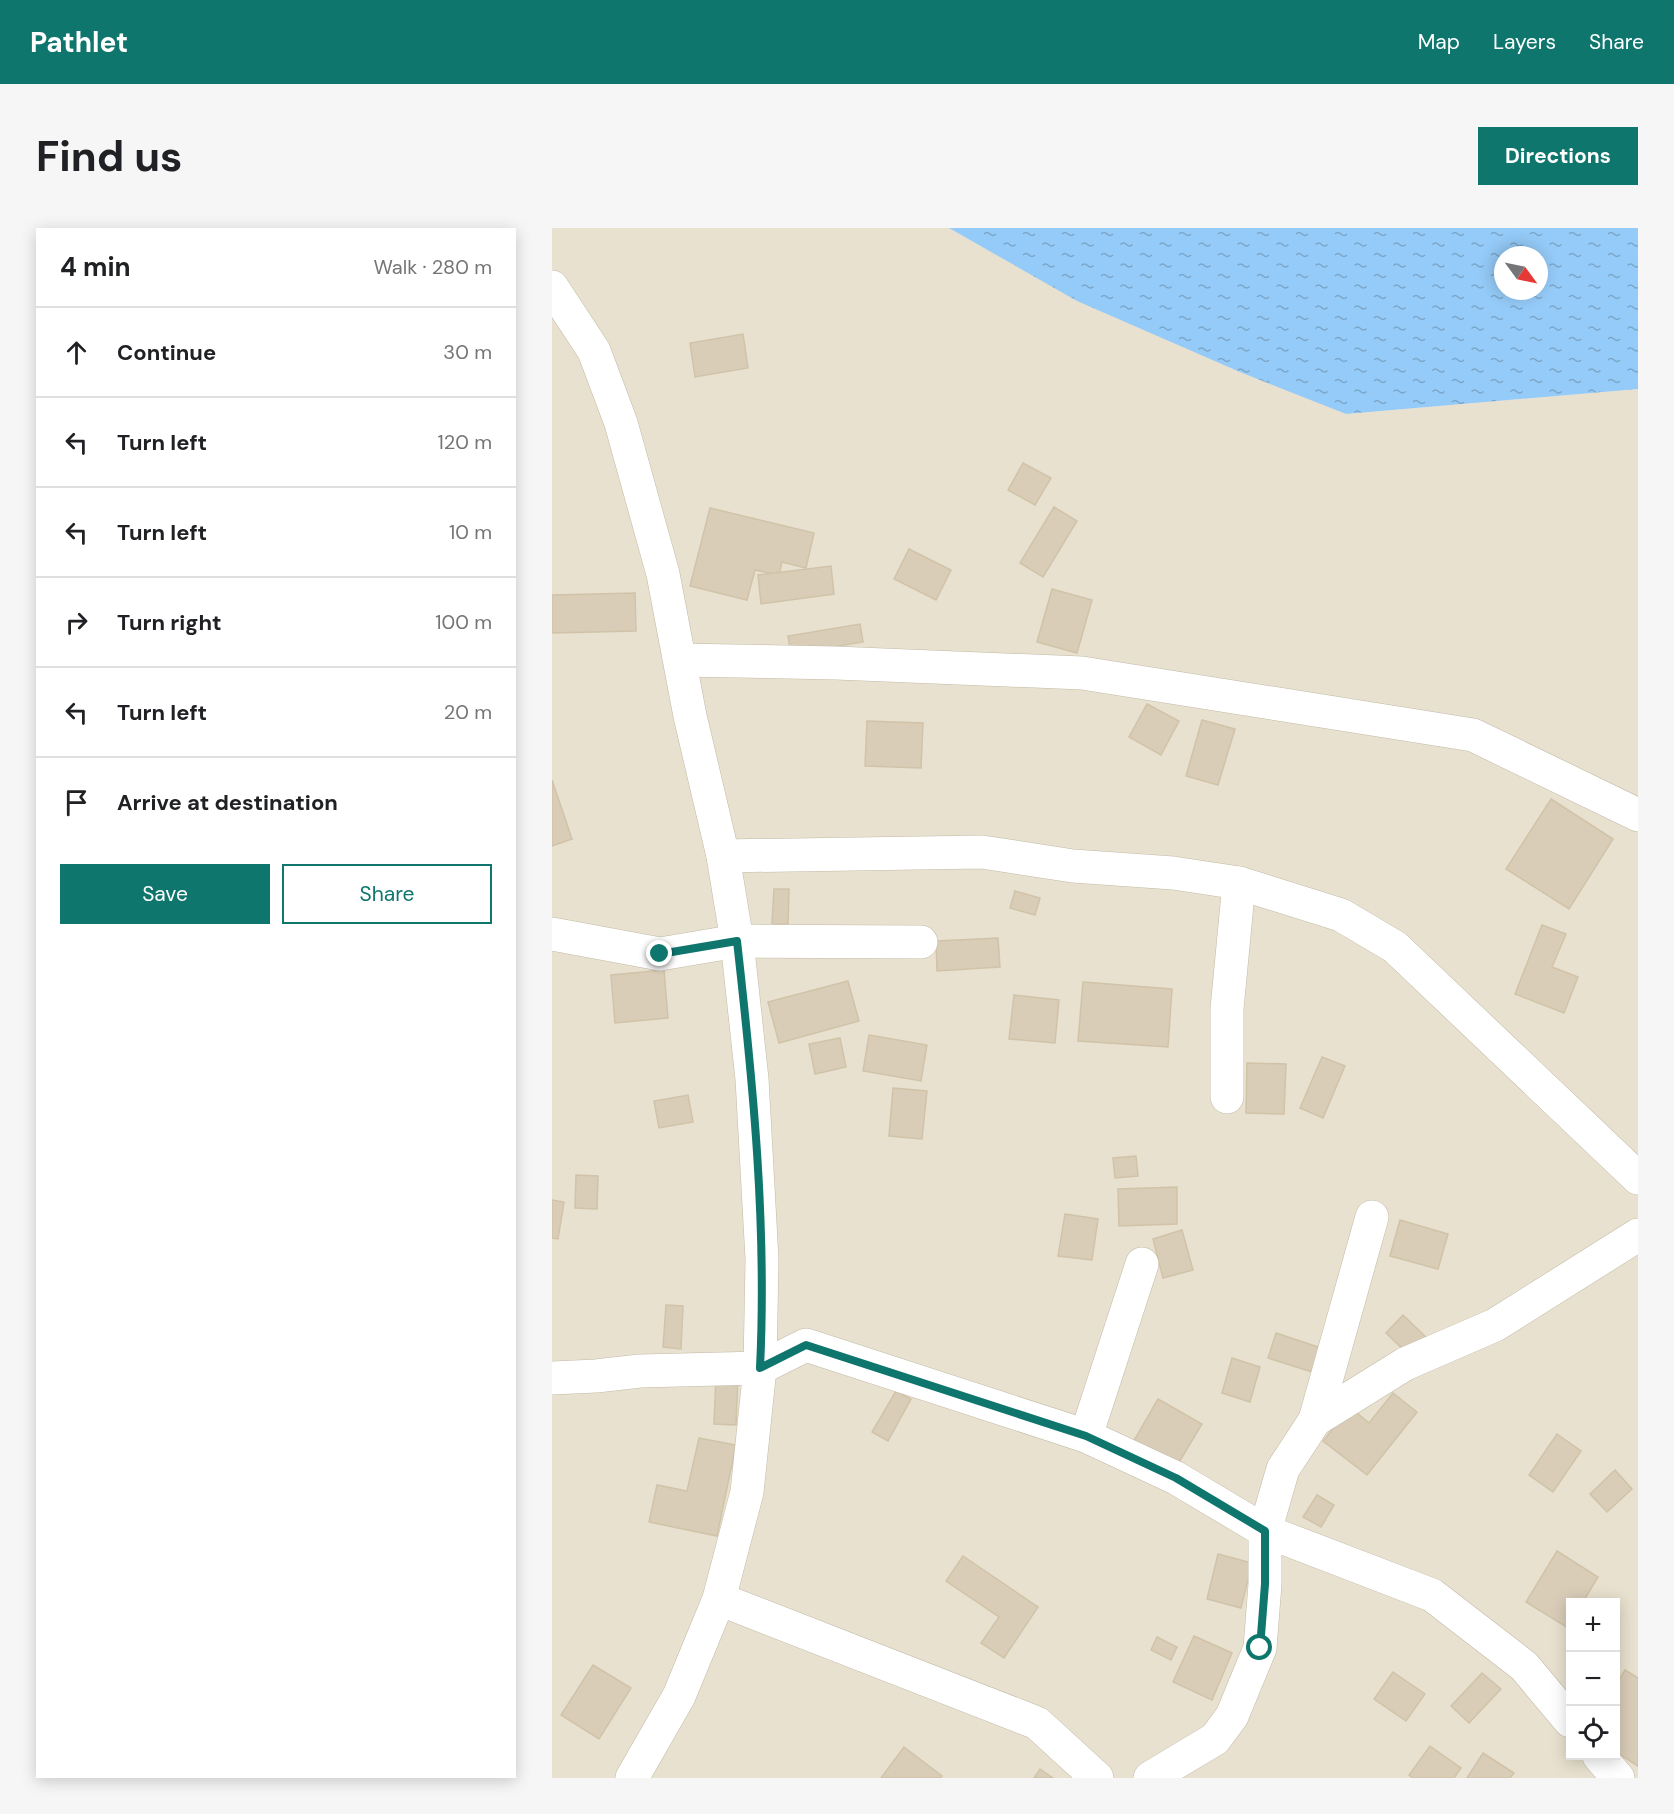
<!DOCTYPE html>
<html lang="en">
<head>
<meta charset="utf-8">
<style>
  body { margin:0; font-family:"DM Sans",sans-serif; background:#f6f6f6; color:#202124 }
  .controls { position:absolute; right:18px; bottom:18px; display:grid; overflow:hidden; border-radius:0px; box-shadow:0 3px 15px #0003 }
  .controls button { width:54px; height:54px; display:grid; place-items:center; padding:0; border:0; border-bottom:2px solid #e0e0e0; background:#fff; color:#202124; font:30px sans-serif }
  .compass { position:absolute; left:942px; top:18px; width:54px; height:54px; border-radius:50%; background:#fff; box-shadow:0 3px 15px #0003; rotate:123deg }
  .stop { position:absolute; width:18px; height:18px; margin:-14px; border:4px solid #0f766e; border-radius:50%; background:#fff }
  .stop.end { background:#0f766e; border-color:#fff; box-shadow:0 2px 6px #0008 }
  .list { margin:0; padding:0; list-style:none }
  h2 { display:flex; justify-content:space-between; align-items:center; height:78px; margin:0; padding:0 24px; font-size:26px }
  h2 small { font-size:20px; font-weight:400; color:#757577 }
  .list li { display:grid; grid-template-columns:39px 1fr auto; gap:18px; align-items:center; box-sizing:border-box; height:90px; padding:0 24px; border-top:2px solid #e0e0e0 }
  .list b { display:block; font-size:22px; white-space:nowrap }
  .list em { font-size:20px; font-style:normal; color:#757577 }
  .actions { display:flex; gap:12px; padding:18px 24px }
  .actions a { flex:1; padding:14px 0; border:2px solid #0f766e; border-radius:0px; text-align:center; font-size:21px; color:#0f766e }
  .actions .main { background:#0f766e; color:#fff }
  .icon { flex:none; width:33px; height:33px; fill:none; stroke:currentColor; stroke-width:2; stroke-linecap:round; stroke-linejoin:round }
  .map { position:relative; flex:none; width:1086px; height:1550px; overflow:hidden; border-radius:0px }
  header { display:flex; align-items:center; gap:36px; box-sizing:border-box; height:84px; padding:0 30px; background:#0f766e; color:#fff }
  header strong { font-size:28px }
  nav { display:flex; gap:33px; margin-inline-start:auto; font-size:21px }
  .intro { display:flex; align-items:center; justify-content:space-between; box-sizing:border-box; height:144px; padding:0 36px }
  h1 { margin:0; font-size:42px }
  .button { padding:15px 27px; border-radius:0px; background:#0f766e; color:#fff; font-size:21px; font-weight:700 }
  main { display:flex; gap:36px; padding:0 36px }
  aside { flex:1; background:#fff; border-radius:0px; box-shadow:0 3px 15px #0003 }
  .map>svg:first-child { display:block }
</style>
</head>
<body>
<header>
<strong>Pathlet</strong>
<nav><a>Map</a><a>Layers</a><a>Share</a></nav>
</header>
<div class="intro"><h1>Find us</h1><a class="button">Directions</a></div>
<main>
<aside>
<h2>4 min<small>Walk · 280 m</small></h2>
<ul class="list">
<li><svg class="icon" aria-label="ahead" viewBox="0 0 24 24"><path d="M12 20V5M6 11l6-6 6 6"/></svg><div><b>Continue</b></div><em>30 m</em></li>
<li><svg class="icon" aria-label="left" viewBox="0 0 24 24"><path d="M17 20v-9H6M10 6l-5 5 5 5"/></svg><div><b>Turn left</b></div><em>120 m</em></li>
<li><svg class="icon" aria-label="left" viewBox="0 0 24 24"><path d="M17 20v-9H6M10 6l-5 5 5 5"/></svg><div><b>Turn left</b></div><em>10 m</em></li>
<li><svg class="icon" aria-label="right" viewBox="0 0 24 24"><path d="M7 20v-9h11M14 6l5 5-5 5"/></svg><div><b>Turn right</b></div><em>100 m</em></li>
<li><svg class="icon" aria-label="left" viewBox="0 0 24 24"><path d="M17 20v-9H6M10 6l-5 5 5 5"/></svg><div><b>Turn left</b></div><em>20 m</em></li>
<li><svg class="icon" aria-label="arrive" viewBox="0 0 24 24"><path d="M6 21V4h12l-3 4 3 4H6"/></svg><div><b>Arrive at destination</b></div></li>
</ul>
<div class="actions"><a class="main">Save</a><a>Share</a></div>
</aside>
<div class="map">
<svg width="1086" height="1550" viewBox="0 0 1086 1550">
  <defs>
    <pattern id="water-ripples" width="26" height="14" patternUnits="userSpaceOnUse" patternTransform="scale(1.5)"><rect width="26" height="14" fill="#95cbf8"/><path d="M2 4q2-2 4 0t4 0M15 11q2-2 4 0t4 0" fill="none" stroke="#7ba6c9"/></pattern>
  </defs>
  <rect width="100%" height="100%" fill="#f3eee1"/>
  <!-- residential -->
  <path fill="#e8e1cf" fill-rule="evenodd" d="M 0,0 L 397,0 L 526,73 L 794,186 L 1086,161 L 1086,1550 L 0,1550 ZM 1018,1374 L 1064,1374 L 1064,1528 L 1018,1528 Z"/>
  <!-- water -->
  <path fill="url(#water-ripples)" fill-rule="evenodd" d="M 397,0 L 1086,0 L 1086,161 L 794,186 L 688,144 L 525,73 ZM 951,27 L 987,27 L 987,63 L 951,63 Z"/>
  <!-- building -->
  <g fill="#d9cdb8" stroke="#d1c3a8" stroke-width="1.5">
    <path d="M 191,106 L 196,140 L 143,149 L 138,115 Z"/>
    <path d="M 471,235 L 499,250 L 483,277 L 456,262 Z"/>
    <path d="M 502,279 L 525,293 L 491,349 L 468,335 Z"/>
    <path d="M 158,280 L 262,305 L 254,340 L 230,334 L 227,347 L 203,342 L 195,372 L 138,358 Z"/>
    <path d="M 357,321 L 399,342 L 384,372 L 342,351 Z"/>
    <path d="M 279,338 L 282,366 L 209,376 L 206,347 Z"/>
    <path d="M 500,361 L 540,372 L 525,425 L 485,414 Z"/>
    <path d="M 83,365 L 84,403 L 0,405 L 0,367 Z"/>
    <path d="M 308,396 L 311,414 L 239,426 L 236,408 Z"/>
    <path d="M 595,476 L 627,493 L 609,527 L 577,509 Z"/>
    <path d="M 650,492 L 683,501 L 666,557 L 634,548 Z"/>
    <path d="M 315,493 L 371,495 L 369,540 L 313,538 Z"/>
    <path d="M 0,552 L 20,611 L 0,618 Z"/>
    <path d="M 999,571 L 1061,611 L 1017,681 L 954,641 Z"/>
    <path d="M 222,661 L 237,661 L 236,696 L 220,696 Z"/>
    <path d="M 463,663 L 488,670 L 483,687 L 458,680 Z"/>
    <path d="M 990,697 L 1014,706 L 1000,739 L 1026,749 L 1012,785 L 963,766 Z"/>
    <path d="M 446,710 L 448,739 L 385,743 L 384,713 Z"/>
    <path d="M 112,742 L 116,790 L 63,795 L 59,747 Z"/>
    <path d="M 296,753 L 307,793 L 227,815 L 216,774 Z"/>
    <path d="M 531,754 L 620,761 L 616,819 L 526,813 Z"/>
    <path d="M 462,767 L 507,772 L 503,815 L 457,811 Z"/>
    <path d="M 317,807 L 375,817 L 369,853 L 311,843 Z"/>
    <path d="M 288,810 L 294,839 L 263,846 L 257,816 Z"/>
    <path d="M 770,829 L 793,838 L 771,890 L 748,880 Z"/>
    <path d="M 695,835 L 734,836 L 732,886 L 694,885 Z"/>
    <path d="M 341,860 L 375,863 L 370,911 L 337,908 Z"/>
    <path d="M 136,867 L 141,894 L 107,900 L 102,873 Z"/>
    <path d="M 584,928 L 586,948 L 563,950 L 561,930 Z"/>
    <path d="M 24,947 L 46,948 L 45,981 L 23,980 Z"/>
    <path d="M 625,959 L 625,996 L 567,998 L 566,961 Z"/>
    <path d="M 0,972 L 12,974 L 6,1011 L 0,1010 Z"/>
    <path d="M 513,986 L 546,991 L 540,1032 L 506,1028 Z"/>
    <path d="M 848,992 L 896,1006 L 886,1041 L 838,1028 Z"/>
    <path d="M 630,1002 L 641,1042 L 611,1050 L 601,1011 Z"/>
    <path d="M 114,1077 L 131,1078 L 129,1121 L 111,1119 Z"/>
    <path d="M 851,1087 L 878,1113 L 861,1131 L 834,1105 Z"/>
    <path d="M 724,1105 L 769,1120 L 760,1144 L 716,1130 Z"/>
    <path d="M 680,1130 L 708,1139 L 698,1174 L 670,1165 Z"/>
    <path d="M 164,1147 L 186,1148 L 184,1197 L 162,1196 Z"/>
    <path d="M 344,1163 L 359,1171 L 336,1213 L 320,1204 Z"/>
    <path d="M 841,1165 L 865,1184 L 815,1247 L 771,1213 L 798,1179 L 817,1195 Z"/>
    <path d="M 606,1171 L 650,1196 L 623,1241 L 580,1216 Z"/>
    <path d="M 1005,1206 L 1029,1223 L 1001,1264 L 977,1247 Z"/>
    <path d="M 147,1210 L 184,1217 L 165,1308 L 97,1294 L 105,1257 L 135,1263 Z"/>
    <path d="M 1063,1242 L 1080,1261 L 1055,1284 L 1038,1266 Z"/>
    <path d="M 765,1267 L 782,1277 L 769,1299 L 751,1289 Z"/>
    <path d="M 1005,1323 L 1046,1349 L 1031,1374 L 1018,1374 L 1018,1396 L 1016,1400 L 974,1374 Z"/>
    <path d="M 666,1326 L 700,1335 L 689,1380 L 655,1371 Z"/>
    <path d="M 411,1328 L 486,1379 L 452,1430 L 429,1415 L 447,1389 L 394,1353 Z"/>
    <path d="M 642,1408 L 680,1425 L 660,1472 L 621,1454 Z"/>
    <path d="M 605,1409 L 625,1419 L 619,1432 L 599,1422 Z"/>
    <path d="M 41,1437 L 79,1460 L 47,1511 L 9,1487 Z"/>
    <path d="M 1073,1442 L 1086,1450 L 1086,1538 L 1064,1524 L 1064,1457 Z"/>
    <path d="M 841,1444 L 873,1466 L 854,1493 L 822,1471 Z"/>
    <path d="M 930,1445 L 949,1461 L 917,1495 L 899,1478 Z"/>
    <path d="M 878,1518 L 909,1540 L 902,1550 L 861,1550 L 857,1547 Z"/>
    <path d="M 352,1519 L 390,1548 L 389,1550 L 329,1550 Z"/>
    <path d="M 931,1525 L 962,1545 L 958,1550 L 915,1550 Z"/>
    <path d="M 488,1541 L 501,1550 L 482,1550 Z"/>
  </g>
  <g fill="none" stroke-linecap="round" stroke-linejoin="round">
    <defs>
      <g id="minor">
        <path d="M 0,59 L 42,123 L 69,195 L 111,346 L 138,488 L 171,628 L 185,713 L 200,851 L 210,1031 L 208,1140 L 195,1264 L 167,1371 L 127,1468 L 80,1550"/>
        <path d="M 128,432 L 284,435 L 530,445 L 921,507 L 1086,587"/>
        <path d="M 171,628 L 430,624 L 521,638 L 621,645 L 687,655 L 789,687 L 843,719 L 1086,950"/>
        <path d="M 0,706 L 108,726 L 185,713 L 369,714"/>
        <path d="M 675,869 L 675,781 L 687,655"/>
        <path d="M 0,1150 L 44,1148 L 88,1143 L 208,1140 L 254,1117 L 534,1208 L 624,1250 L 713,1303 L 880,1367 L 972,1438 L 1018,1493"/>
        <path d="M 763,1192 L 820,989"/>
        <path d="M 534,1208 L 590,1036"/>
        <path d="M 167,1371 L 485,1495 L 545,1550"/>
        <path d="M 1047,1528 L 1066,1550"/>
        <path d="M 598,1550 L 663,1511 L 680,1488 L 708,1420 L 713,1356 L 713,1303 L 731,1241 L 763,1192 L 853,1136 L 943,1097 L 1086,1007"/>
      </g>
    </defs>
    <!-- minor casing -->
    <use href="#minor" stroke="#c2baa6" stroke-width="34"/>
    <!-- minor -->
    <use href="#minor" stroke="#fff" stroke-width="33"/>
  </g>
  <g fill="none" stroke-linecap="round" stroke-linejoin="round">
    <!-- route -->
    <path stroke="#0f766e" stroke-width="8" d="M 108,726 L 185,713 C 201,855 215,997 208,1140 L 254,1117 L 534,1208 L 624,1250 L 713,1303 L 713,1356 L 708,1420"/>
  </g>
</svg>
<div class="controls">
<button>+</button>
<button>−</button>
<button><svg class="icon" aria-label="locate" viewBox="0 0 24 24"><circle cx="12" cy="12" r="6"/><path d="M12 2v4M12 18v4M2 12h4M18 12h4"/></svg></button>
</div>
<svg class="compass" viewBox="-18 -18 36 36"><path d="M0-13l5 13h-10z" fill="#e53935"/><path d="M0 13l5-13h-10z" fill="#757577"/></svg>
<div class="stop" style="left:708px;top:1420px"></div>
<div class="stop end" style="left:108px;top:726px"></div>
</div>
</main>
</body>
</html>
